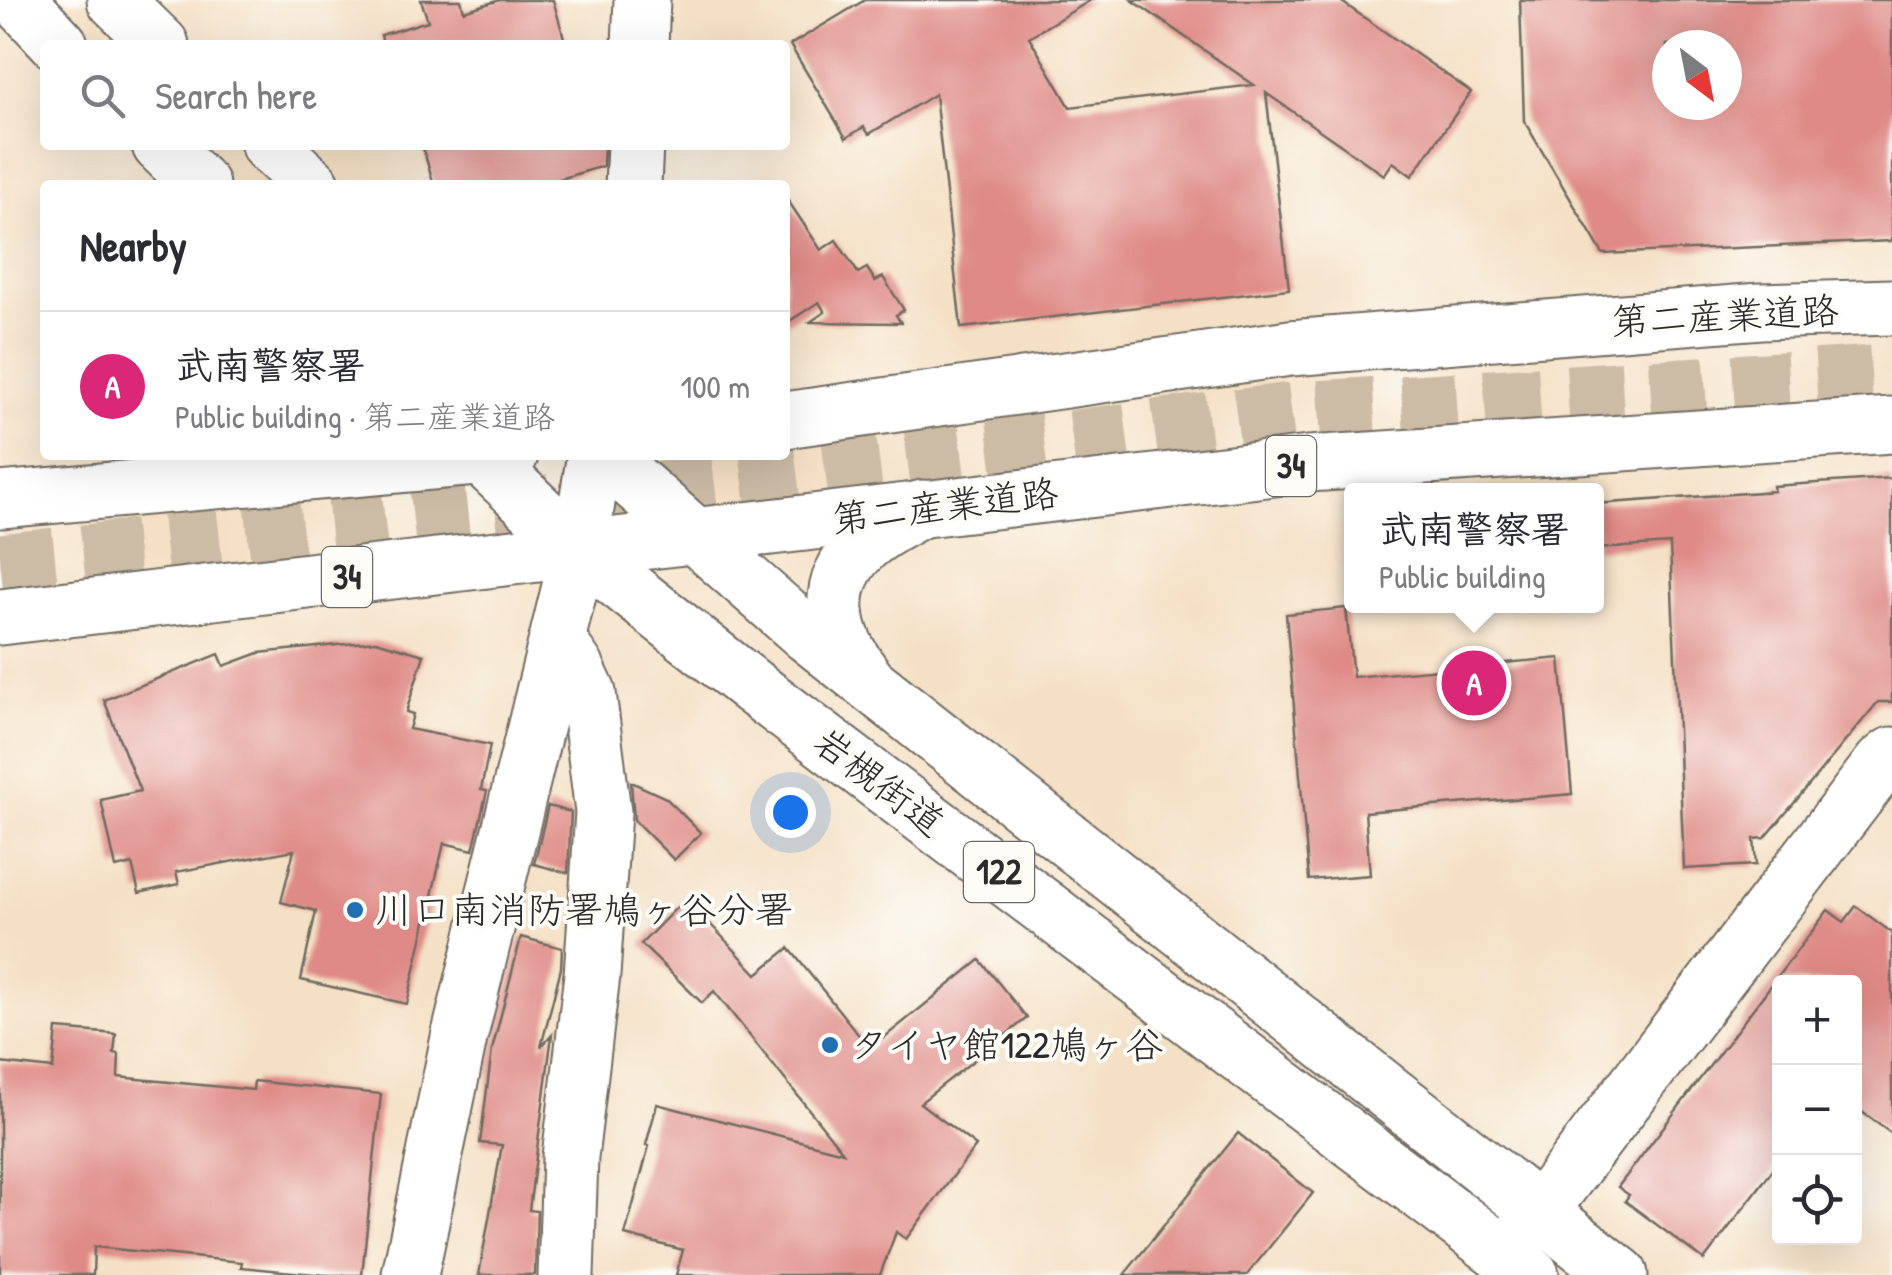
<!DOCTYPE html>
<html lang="en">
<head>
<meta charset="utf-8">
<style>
  body { margin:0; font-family:"Patrick Hand","Klee One",sans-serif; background:#f7f7f7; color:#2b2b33 }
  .controls { position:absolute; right:30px; bottom:30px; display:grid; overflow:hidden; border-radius:10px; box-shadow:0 10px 40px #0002 }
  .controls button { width:90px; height:90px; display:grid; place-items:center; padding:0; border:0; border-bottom:2px solid #e1e1e2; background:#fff; color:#2b2b33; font:50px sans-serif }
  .compass { position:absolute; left:1652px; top:30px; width:90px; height:90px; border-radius:50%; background:#fff; box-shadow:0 10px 40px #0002; rotate:148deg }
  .you { position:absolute; left:790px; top:812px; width:35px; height:35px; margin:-25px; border:8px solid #fff; border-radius:50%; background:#1a73e8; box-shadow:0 0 0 15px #1a73e833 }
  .badge { display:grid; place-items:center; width:65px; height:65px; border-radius:50%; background:#db2777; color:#fff; font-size:32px; font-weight:700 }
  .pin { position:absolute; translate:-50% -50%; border:5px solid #fff; box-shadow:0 2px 10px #0006 }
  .popup { position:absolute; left:1344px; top:483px; width:260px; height:130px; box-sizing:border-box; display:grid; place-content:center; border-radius:10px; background:#fff; filter:drop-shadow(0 2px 8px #0005); font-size:32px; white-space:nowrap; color:#7c7c81 }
  .popup b { font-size:38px; color:#2b2b33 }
  .popup::after { content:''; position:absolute; left:50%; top:100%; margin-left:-20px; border:20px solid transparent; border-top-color:#fff }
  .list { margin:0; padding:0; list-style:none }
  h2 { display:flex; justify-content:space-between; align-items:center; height:130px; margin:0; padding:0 40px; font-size:42px }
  h2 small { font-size:32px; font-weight:400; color:#7c7c81 }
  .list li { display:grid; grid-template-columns:65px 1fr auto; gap:30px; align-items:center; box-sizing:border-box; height:150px; padding:0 40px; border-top:2px solid #e1e1e2 }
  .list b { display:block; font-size:38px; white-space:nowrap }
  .list p { margin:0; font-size:32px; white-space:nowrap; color:#7c7c81 }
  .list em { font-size:32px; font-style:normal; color:#7c7c81 }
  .icon { flex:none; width:55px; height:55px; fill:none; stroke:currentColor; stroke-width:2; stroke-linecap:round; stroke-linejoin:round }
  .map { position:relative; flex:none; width:1892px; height:1275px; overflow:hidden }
  .search { position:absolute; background:#fff; box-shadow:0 10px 40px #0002; left:40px; top:40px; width:750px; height:110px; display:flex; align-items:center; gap:25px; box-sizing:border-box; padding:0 35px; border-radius:10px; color:#7c7c81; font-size:38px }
  .panel { position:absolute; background:#fff; box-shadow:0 10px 40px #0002; left:40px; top:180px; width:750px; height:280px; border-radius:10px }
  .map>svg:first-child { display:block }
</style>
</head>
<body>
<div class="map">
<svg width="1892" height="1275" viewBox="0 0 1892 1275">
  <rect width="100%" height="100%" fill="#fdfcf7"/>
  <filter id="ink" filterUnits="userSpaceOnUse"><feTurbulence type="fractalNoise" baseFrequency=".01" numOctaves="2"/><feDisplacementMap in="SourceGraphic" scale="20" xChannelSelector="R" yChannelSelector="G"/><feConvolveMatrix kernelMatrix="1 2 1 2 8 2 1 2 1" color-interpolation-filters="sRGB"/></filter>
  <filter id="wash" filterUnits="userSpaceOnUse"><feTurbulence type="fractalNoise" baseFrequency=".0048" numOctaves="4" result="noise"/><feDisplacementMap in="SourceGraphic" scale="40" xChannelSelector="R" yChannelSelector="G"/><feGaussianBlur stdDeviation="2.25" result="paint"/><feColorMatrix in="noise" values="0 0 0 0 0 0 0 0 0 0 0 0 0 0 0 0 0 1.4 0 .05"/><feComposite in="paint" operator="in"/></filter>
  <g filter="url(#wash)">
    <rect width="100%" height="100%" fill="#f4e0c5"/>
    <g id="blocks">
      <!-- building -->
      <g fill="#df8a86" fill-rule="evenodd">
        <path d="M 421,0 L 461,0 L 464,11 L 500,0 L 553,0 L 566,45 L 383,45 L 381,35 L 428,21 Z"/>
        <path d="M 865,0 L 1091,0 L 1029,37 L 1070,107 L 1254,85 L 1132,0 L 1339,0 L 1471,92 L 1412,176 L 1393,162 L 1384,175 L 1266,93 L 1289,289 L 961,328 L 935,94 L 869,134 L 864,127 L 846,138 L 790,45 Z"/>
        <path d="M 1520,0 L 1892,0 L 1892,241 L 1603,254 L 1524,121 ZM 1667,45 L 1727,45 L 1727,105 L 1667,105 Z"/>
        <path d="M 422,145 L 604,145 L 603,166 L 540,185 L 434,185 Z"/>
        <path d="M 785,196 L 821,250 L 836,240 L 858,273 L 867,268 L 875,281 L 883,277 L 904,310 L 896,315 L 901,323 L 810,322 L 825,312 L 819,302 L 785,324 Z"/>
        <path d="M 1892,478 L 1892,702 L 1878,702 L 1765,838 L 1754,839 L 1756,865 L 1684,869 L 1670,544 L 1596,549 L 1596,504 L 1774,491 L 1773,486 Z"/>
        <path d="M 1346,608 L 1353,677 L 1560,658 L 1572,794 L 1365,812 L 1370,875 L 1309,880 L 1286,614 Z"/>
        <path d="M 376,641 L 424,655 L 406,712 L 413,714 L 409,729 L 490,745 L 481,790 L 487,791 L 473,850 L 444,843 L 407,1004 L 301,980 L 316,911 L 281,902 L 294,850 L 176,872 L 179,884 L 139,893 L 132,864 L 116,868 L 101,800 L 140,791 L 104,700 L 219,654 L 224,666 L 259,653 Z"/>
        <path d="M 631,782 L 666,798 L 701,833 L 674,860 L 634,820 Z"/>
        <path d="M 548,806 L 571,812 L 568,873 L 534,864 Z"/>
        <path d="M 686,898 L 757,974 L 789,948 L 870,1049 L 980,960 L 1027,1018 L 920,1103 L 976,1146 L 906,1239 L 896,1232 L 880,1275 L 676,1275 L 683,1250 L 625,1235 L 649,1146 L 646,1145 L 657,1104 L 843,1152 L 714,991 L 702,1003 L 641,944 Z"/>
        <path d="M 1856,906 L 1892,933 L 1892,1134 L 1854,1106 L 1854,982 L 1780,982 L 1780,1160 L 1704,1260 L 1625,1201 L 1629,1195 L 1618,1187 L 1828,910 L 1844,922 Z"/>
        <path d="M 521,937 L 562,948 L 561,968 L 541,1047 L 552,1035 L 529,1210 L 537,1211 L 535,1275 L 479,1275 L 502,1145 L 480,1143 L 492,1050 Z"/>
        <path d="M 57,1029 L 116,1034 L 114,1053 L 119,1054 L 118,1077 L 253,1090 L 254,1081 L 381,1094 L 362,1275 L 325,1275 L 241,1267 L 242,1262 L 94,1247 L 93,1275 L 0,1275 L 0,1063 L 53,1069 Z"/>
        <path d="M 1238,1133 L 1313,1193 L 1247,1275 L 1124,1275 Z"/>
      </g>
    </g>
  </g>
  <g filter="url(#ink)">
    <use href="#blocks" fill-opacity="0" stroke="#716a61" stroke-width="2.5"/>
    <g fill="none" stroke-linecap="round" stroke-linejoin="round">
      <!-- major-tunnel -->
      <path stroke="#ccbca6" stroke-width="55" stroke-dasharray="55 28" stroke-linecap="butt" d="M 0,561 L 629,493 L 1299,409 L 1892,372"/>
      <defs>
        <g id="minor">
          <path d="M 640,45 L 642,0"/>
          <path d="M 633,185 L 635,145"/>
          <path d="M 558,641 L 576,667 L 588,693 L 603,812 L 592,975 L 570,1157 L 566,1275"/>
          <path d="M 1511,1249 L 1882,763 L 1892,755"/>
          <path d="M 410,1275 L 459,1038 L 579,550 L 595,455"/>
        </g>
        <g id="major">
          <path d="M 785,420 L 1290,348 L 1761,311 L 1892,307"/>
          <path d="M 0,500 L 510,455"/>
          <path d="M 0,617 L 1309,464 L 1892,425"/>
        </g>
        <g id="highway">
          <path d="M 18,0 L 60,45"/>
          <path d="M 115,0 L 161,45"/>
          <path d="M 160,145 L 201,185"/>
          <path d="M 269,145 L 312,185"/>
          <path d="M 479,455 L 579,550 L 754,688 L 1531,1275"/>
          <path d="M 603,455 L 808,635 L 1620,1275"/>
          <path d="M 249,478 L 277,455"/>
          <path d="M 864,676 C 833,636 821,586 862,547 C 878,531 903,520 923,508"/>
        </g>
      </defs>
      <!-- minor casing -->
      <use href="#minor" stroke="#716a61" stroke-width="59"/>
      <!-- major casing -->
      <use href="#major" stroke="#716a61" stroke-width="59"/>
      <!-- highway casing -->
      <use href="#highway" stroke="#716a61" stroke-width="59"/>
      <!-- minor -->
      <use href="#minor" stroke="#fff" stroke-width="55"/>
      <!-- major -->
      <use href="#major" stroke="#fff" stroke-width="55"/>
      <!-- highway -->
      <use href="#highway" stroke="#fff" stroke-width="55"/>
    </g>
  </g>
  <!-- markers -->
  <g fill="#1f6fb2" stroke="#fdfcf7" stroke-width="4">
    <circle cx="355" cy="910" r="10"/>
    <circle cx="830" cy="1045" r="10"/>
  </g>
  <g text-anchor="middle" stroke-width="8" stroke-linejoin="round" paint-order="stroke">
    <!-- shield labels -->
    <g fill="#fdfcf7" stroke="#6a6a68" stroke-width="2.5">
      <rect x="1266" y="436" width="50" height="60" rx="8"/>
      <rect x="322" y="547" width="50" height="60" rx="8"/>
      <rect x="964" y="842" width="70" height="60" rx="8"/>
    </g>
    <g font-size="35" font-weight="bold" fill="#2b2b2b">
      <text x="1291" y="478">34</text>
      <text x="347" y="589">34</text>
      <text x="999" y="884">122</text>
    </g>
    <!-- street labels -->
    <g font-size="38" fill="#2b2b2b" stroke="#fdfcf7">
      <text transform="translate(1725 316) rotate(-3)" y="13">第二産業道路</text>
      <text transform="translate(945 506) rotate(-7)" y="13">第二産業道路</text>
      <text transform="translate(879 782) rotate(37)" y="13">岩槻街道</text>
    </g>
    <!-- poi labels -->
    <g font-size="38" fill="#2b2b2b" stroke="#fdfcf7" text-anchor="start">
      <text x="375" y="923">川口南消防署鳩ヶ谷分署</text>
      <text x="850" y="1058">タイヤ館122鳩ヶ谷</text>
    </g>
  </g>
</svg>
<div class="controls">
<button>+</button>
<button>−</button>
<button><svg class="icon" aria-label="locate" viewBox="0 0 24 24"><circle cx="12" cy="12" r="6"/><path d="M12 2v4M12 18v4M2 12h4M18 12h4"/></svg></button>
</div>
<svg class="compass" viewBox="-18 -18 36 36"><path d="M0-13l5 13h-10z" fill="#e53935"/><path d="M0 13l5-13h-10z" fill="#7c7c81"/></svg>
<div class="you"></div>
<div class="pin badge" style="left:1474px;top:683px">A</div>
<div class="popup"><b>武南警察署</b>Public building</div>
<div class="search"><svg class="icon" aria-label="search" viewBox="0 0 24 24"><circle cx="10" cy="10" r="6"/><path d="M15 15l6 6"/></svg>Search here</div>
<section class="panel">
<h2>Nearby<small></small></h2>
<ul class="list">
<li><span class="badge">A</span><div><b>武南警察署</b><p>Public building · 第二産業道路</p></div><em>100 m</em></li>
</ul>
</section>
</div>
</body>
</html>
